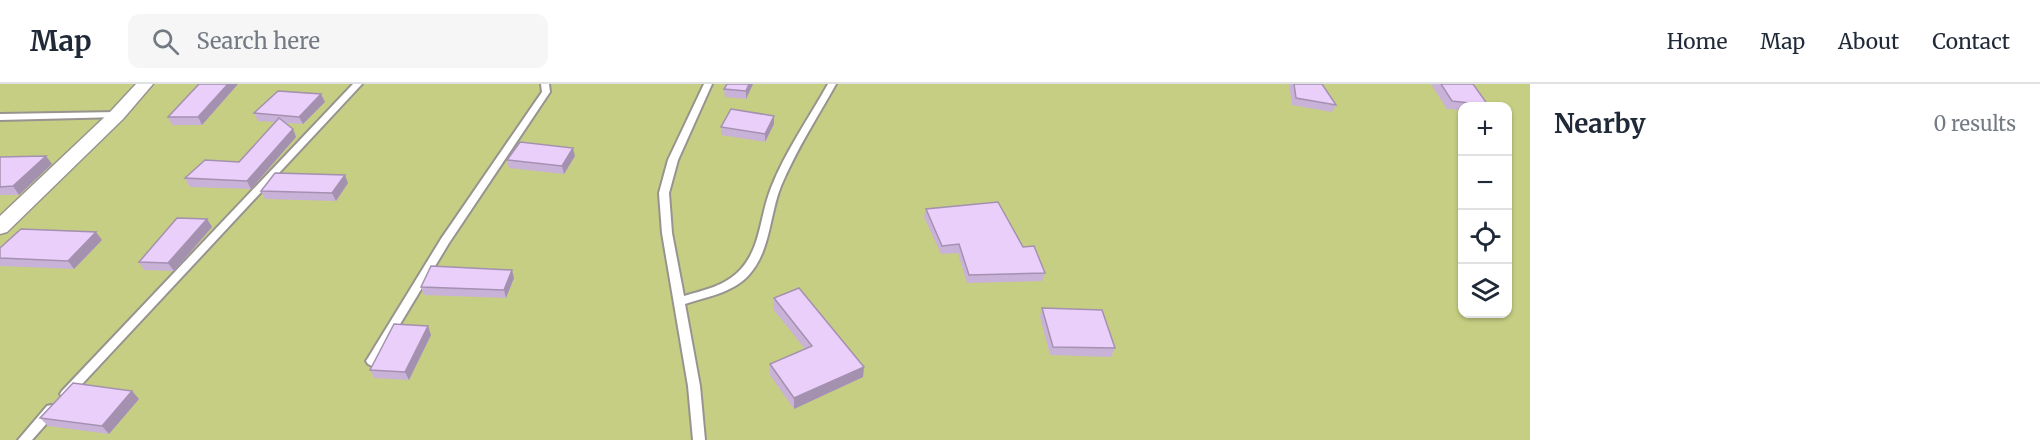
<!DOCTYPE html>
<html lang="en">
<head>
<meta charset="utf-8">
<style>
  body { margin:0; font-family:Merriweather,serif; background:#f6f6f7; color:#1f2937 }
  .controls { position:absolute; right:18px; top:18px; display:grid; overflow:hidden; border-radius:12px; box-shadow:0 2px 4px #0004 }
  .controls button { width:54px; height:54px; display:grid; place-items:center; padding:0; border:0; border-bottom:2px solid #e0e1e3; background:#fff; color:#1f2937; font:30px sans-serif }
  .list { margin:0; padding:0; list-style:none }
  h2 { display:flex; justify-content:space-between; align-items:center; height:78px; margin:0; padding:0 24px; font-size:26px }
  h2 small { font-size:20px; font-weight:400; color:#747a83 }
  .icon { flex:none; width:33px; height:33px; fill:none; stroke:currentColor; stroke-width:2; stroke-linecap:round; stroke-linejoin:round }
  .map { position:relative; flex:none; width:1530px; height:356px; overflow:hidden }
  header { display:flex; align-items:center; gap:36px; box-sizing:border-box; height:84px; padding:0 30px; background:#fff; border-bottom:2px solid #e0e1e3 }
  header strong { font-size:28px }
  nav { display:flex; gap:33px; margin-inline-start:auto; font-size:21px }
  .search { width:420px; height:54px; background:#f6f6f7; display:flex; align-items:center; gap:15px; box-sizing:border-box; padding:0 21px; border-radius:12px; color:#747a83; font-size:22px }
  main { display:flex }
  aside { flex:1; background:#fff }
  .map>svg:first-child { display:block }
</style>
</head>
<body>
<header>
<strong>Map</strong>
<div class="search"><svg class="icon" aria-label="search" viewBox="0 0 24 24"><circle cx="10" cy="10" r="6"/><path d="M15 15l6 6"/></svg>Search here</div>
<nav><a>Home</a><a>Map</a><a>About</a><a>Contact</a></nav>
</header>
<main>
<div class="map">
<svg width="1530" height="356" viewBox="0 0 1530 356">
  <rect width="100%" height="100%" fill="#fcf9f3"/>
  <!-- green -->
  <path fill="#c6ce83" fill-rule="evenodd" d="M 0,0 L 1530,0 L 1530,356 L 0,356 ZM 1462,22 L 1508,22 L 1508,230 L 1462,230 Z"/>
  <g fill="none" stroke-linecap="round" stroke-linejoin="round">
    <defs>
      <g id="service">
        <path d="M 353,0 L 362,0 L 70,313 L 66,315 L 62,313 L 60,310 L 62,307 Z"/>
        <path d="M 541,0 L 549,0 L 550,8 L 449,159 L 376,280 L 372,282 L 368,280 L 366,277 L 368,274 L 441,155 L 542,8 Z"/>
        <path d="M 704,0 L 712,0 L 678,76 L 669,109 L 672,149 L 684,212 C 704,206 726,202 741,185 C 761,163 760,131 771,104 C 785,68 809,34 828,0 L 836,0 C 817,34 796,66 781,102 C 769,132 771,167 748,192 C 732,209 706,213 685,220 L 700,302 L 705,356 L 693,356 L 688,302 L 662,149 L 659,109 L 668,76 Z"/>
        <path d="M 117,28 L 121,31 L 120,33 L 0,36 L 0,30 Z"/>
        <path d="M 51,321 L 55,322 L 57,326 L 55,330 L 32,356 L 18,356 L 47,322 Z"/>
      </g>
      <path id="minor" d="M 136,0 L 153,0 L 123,35 L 7,148 L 0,150 L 0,132 L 111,27 Z"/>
    </defs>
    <!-- service casing -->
    <use href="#service" stroke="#97948f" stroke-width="4"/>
    <!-- minor casing -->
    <use href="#minor" stroke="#97948f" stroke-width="3"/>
    <!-- service -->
    <use href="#service" fill="#fff" fill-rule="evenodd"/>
    <!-- minor -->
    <use href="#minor" fill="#fff" fill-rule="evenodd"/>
  </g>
  <!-- wall -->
  <g fill="#c9b2d8">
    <path d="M 199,0 L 238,0 L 202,41 L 172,41 L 168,33 Z"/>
    <path d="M 727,0 L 753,0 L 746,15 L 725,13 L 724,5 Z"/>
    <path d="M 1289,0 L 1322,0 L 1336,21 L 1332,28 L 1292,21 Z"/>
    <path d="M 1431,0 L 1473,0 L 1488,21 L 1487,22 L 1462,22 L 1462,26 L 1447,25 Z"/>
    <path d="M 321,10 L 325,18 L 303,40 L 286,39 L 293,45 L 296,53 L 251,105 L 190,103 L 185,94 L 239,78 L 275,38 L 258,37 L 254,29 Z"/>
    <path d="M 774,40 L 765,58 L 721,51 L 721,43 Z"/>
    <path d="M 575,72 L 564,90 L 509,84 L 507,76 Z"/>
    <path d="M 0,73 L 52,80 L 19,111 L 0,111 Z"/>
    <path d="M 348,99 L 336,117 L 265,115 L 261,107 Z"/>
    <path d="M 926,125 L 1023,163 L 1045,189 L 1042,197 L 967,199 L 958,169 L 941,170 L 924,133 Z"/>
    <path d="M 207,135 L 212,143 L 174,187 L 144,186 L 139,178 Z"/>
    <path d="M 102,156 L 74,185 L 0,182 L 0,164 Z"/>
    <path d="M 514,194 L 506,214 L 424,211 L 421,203 Z"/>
    <path d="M 774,214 L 864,283 L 863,293 L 794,325 L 770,291 L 770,280 L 805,265 L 773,225 Z"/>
    <path d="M 1042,224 L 1115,264 L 1111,273 L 1050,271 L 1040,233 Z"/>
    <path d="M 431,251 L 409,296 L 374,294 L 370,286 Z"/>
    <path d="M 139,315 L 109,350 L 48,342 L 40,334 Z"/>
  </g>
  <!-- shaded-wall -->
  <g fill="#a491b0">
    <path d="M 228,0 L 238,0 L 202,41 L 198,33 Z"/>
    <path d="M 749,0 L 753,0 L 746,15 L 746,7 Z"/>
    <path d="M 321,10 L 325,18 L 303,40 L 299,33 Z"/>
    <path d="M 774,32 L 774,40 L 765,58 L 765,50 Z"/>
    <path d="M 293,45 L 296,53 L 251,105 L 247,97 Z"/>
    <path d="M 573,64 L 575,72 L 564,90 L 562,82 Z"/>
    <path d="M 46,72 L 52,80 L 19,111 L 13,102 Z"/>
    <path d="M 345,91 L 348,99 L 336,117 L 332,109 Z"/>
    <path d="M 207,135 L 212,143 L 174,187 L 168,179 Z"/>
    <path d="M 96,148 L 102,156 L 74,185 L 68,177 Z"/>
    <path d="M 512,186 L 514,194 L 506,214 L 504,206 Z"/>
    <path d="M 428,242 L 431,251 L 409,296 L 405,288 Z"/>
    <path d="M 864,283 L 863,293 L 794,325 L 794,314 Z"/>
    <path d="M 132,307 L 139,315 L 109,350 L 102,342 Z"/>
  </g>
  <!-- building -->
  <g fill="#eacffb" stroke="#a491b0" stroke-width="1.5">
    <path d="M 199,0 L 228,0 L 198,33 L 168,33 Z"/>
    <path d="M 727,0 L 749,0 L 746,7 L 724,5 Z"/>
    <path d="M 1294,0 L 1322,0 L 1336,21 L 1296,14 Z"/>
    <path d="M 1441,0 L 1473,0 L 1488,21 L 1452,17 Z"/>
    <path d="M 278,7 L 321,10 L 299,33 L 254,29 Z"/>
    <path d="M 731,25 L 774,32 L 765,50 L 721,43 Z"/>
    <path d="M 279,34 L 293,45 L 247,97 L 185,94 L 205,76 L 239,78 Z"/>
    <path d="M 520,58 L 573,64 L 562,82 L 507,76 Z"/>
    <path d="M 46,72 L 13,102 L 0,103 L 0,73 Z"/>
    <path d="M 275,89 L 345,91 L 332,109 L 261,107 Z"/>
    <path d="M 998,118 L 1023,163 L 1034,162 L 1045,189 L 969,191 L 959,160 L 942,162 L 926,125 Z"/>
    <path d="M 177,134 L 207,135 L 168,179 L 139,178 Z"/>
    <path d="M 21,145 L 96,148 L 68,177 L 0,174 L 0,164 Z"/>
    <path d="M 431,182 L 512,186 L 504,206 L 421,203 Z"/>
    <path d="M 799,204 L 864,283 L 794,314 L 770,280 L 812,262 L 774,214 Z"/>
    <path d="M 1042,224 L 1102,226 L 1115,264 L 1053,263 Z"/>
    <path d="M 394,240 L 428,242 L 405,288 L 370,286 Z"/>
    <path d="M 73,299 L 132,307 L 102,342 L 40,334 Z"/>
  </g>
</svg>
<div class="controls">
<button>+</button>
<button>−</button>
<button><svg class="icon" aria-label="locate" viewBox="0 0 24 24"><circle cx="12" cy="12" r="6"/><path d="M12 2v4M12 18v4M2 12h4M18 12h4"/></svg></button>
<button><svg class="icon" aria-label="layers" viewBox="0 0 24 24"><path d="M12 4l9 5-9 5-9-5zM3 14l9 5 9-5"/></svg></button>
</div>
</div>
<aside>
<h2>Nearby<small>0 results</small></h2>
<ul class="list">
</ul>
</aside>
</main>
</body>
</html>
